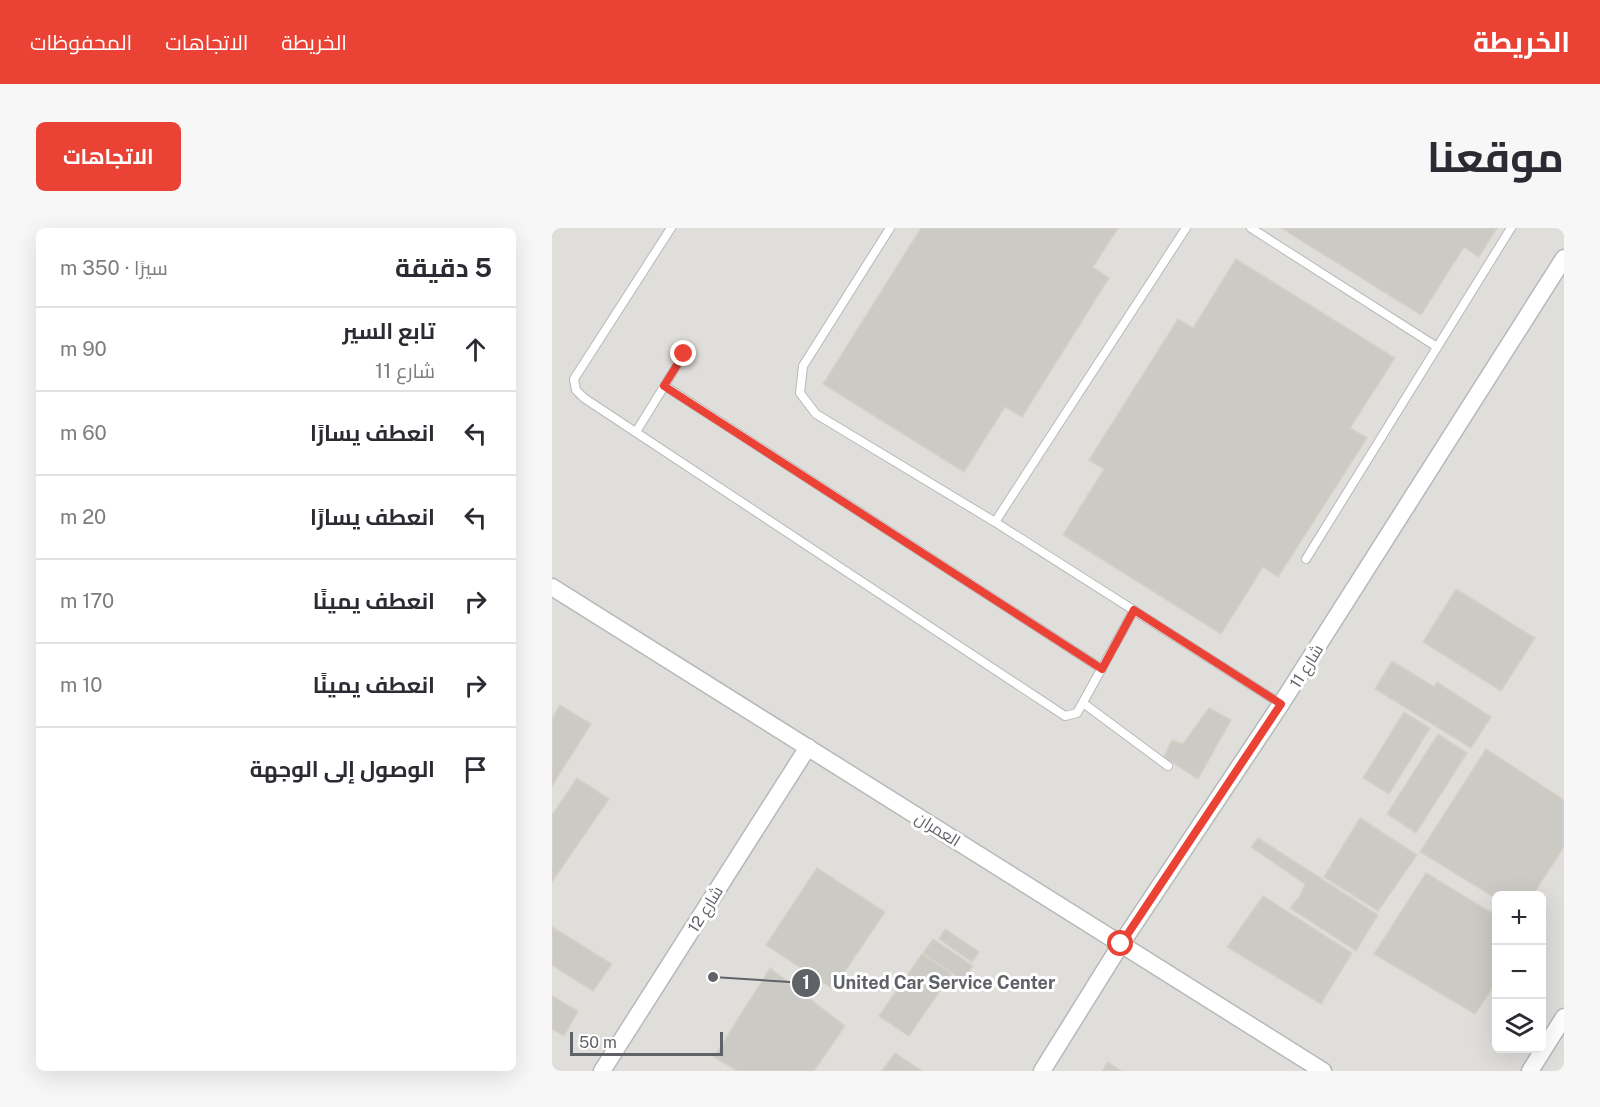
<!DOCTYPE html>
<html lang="ar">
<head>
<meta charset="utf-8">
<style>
  body { margin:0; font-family:"Public Sans",Cairo,sans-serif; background:#f7f7f7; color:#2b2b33; direction:rtl }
  .controls { position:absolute; right:18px; bottom:18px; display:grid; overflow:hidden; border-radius:9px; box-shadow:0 6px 24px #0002 }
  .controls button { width:54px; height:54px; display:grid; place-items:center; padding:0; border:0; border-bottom:2px solid #e1e1e2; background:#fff; color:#2b2b33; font:30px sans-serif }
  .scale { position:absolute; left:18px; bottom:15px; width:153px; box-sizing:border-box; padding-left:6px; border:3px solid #5f6368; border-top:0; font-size:16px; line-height:21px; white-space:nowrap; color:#5f6368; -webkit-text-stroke:4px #fff; paint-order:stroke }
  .stop { position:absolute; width:18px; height:18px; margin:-14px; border:4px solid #ea4335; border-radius:50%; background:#fff }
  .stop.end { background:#ea4335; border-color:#fff; box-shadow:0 2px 6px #0008 }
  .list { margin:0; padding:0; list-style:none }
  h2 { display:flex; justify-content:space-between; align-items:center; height:78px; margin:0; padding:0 24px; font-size:26px }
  h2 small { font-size:20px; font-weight:400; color:#7c7c81 }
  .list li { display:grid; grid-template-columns:39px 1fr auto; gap:18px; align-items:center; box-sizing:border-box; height:84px; padding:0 24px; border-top:2px solid #e1e1e2 }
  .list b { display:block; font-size:22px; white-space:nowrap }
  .list p { margin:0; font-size:20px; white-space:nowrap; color:#7c7c81 }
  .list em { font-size:20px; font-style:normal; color:#7c7c81 }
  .icon { flex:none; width:33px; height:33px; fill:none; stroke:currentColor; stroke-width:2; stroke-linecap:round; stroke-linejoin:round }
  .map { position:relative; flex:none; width:1012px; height:843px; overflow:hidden; direction:ltr; border-radius:9px }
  header { display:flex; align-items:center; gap:36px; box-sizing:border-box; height:84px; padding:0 30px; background:#ea4335; color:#fff }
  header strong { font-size:28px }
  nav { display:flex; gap:33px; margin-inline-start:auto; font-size:21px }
  .intro { display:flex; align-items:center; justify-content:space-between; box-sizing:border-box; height:144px; padding:0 36px }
  h1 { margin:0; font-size:42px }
  .button { padding:15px 27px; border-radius:9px; background:#ea4335; color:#fff; font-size:21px; font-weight:700 }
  main { display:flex; gap:36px; padding:0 36px }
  aside { flex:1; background:#fff; border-radius:9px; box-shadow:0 6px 24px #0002 }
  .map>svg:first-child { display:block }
</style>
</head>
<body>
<header>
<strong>الخريطة</strong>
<nav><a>الخريطة</a><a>الاتجاهات</a><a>المحفوظات</a></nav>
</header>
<div class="intro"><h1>موقعنا</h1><a class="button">الاتجاهات</a></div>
<main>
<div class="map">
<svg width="1012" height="843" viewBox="0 0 1012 843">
  <rect width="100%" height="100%" fill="#f1efe8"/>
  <!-- industrial -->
  <path fill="#e0deda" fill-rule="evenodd" d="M 0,0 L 1012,0 L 1012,843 L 0,843 ZM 945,668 L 990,668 L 990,820 L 945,820 Z"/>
  <!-- building -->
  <g fill="#cccac5" stroke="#d6d1c6" stroke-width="1.5">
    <path d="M 369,0 L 566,0 L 541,39 L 557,50 L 470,189 L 453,179 L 412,244 L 271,156 Z"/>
    <path d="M 729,0 L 945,0 L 927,29 L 912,19 L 869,87 Z"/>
    <path d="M 684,31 L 843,130 L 798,200 L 815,210 L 726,349 L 711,339 L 669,406 L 511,307 L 552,241 L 537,232 L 626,91 L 641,100 Z"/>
    <path d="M 904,361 L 983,410 L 949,463 L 871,414 Z"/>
    <path d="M 840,433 L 882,459 L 885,454 L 939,489 L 919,520 L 823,461 Z"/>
    <path d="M 8,477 L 39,496 L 0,558 L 0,491 Z"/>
    <path d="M 657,480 L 679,492 L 646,551 L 612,529 L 620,512 L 631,516 Z"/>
    <path d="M 852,484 L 878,500 L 837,566 L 811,550 Z"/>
    <path d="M 886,506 L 915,525 L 864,605 L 835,586 Z"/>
    <path d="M 934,521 L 1012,572 L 1012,619 L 980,668 L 945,668 L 945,671 L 868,624 Z"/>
    <path d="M 25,550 L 57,571 L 0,654 L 0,587 Z"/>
    <path d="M 808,590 L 865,627 L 826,683 L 772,649 Z"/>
    <path d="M 706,610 L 826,687 L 804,723 L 738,680 L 748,668 L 753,656 L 699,619 Z"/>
    <path d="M 265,640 L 333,684 L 281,761 L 214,717 Z"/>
    <path d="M 874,645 L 945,688 L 945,753 L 923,786 L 822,726 Z"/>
    <path d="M 711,668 L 800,725 L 769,776 L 675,719 Z"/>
    <path d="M 0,699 L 60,736 L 41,763 L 0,737 Z"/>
    <path d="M 393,701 L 427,724 L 420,734 L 387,711 Z"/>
    <path d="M 381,711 L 421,738 L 411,752 L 371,725 Z"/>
    <path d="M 370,726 L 400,745 L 357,808 L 327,788 Z"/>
    <path d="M 218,740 L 293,798 L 262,843 L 186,843 L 162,829 Z"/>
    <path d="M 0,768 L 26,783 L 12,808 L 0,801 Z"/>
    <path d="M 343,825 L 370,843 L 330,843 Z"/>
    <path d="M 556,834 L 569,843 L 550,843 Z"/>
  </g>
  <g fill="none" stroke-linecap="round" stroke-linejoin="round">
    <defs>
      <g id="service">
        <path d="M 119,0 L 22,151 L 24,162 L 32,170 L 513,488 L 525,485 L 582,382"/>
        <path d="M 338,0 L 251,138 L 248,165 L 264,186 L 443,294 L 729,476"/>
        <path d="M 699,0 L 885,119"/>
        <path d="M 113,158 L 550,441"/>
        <path d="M 84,204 L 132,126"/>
        <path d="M 443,294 L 634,0"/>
        <path d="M 754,331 L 959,0"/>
        <path d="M 531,475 L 616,538"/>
      </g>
      <g id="minor">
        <path d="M 0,359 L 771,843"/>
        <path d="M 50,843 L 256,519"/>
        <path d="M 490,843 L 569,716 L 729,476 L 1012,30"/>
        <path d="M 978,843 L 1012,789"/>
      </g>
    </defs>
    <!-- service casing -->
    <use href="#service" stroke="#b5b8bc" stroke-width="10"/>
    <!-- minor casing -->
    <use href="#minor" stroke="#b5b8bc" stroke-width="19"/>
    <!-- service -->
    <use href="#service" stroke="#fff" stroke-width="8"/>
    <!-- minor -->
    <use href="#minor" stroke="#fff" stroke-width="16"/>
  </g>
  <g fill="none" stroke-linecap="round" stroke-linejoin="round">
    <!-- route -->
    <path stroke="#ea4335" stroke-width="8" d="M 132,126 L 112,158 L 550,441 L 582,382 L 729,476 L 569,716"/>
  </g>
  <g text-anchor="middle" stroke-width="6" stroke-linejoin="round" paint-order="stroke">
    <!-- street labels -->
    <g font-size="16" fill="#5f6368" stroke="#fff">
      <text transform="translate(754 438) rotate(-58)" y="6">شارع 11</text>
      <text transform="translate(386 601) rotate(32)" y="6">العمران</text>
      <text transform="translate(153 681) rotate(-58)" y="6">شارع 12</text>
    </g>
  </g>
  <!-- callouts -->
  <path fill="none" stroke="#5f6368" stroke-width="2" d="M161 749L254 755"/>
  <g fill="#5f6368" stroke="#fff" stroke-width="2">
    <circle cx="161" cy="749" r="6"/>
    <circle cx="254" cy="755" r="15"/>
  </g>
  <g font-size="18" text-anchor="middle" font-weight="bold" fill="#fff">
    <text x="254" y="761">1</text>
  </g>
  <g font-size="18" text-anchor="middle" font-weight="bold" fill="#5f6368" stroke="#fff" stroke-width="6" stroke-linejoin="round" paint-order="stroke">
    <text x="392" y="761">United Car Service Center</text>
  </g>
</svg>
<div class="controls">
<button>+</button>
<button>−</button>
<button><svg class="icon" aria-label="layers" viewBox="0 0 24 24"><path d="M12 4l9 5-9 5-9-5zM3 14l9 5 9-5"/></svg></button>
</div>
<div class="scale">50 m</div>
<div class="stop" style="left:569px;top:716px"></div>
<div class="stop end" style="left:132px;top:126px"></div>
</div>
<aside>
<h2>5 دقيقة<small>سيرًا · 350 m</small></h2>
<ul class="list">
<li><svg class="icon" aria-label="ahead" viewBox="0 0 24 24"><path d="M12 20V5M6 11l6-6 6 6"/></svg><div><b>تابع السير</b><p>شارع 11</p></div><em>90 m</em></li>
<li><svg class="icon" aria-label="left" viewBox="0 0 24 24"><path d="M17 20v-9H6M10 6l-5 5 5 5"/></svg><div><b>انعطف يسارًا</b></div><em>60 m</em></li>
<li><svg class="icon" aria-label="left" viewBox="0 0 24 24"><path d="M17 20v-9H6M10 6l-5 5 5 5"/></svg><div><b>انعطف يسارًا</b></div><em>20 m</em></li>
<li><svg class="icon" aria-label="right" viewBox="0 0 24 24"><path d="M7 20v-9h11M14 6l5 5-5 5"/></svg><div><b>انعطف يمينًا</b></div><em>170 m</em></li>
<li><svg class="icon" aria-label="right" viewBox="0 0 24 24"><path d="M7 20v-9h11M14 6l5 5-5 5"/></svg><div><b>انعطف يمينًا</b></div><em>10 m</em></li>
<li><svg class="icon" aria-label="arrive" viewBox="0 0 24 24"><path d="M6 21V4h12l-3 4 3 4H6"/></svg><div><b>الوصول إلى الوجهة</b></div></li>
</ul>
</aside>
</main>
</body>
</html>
